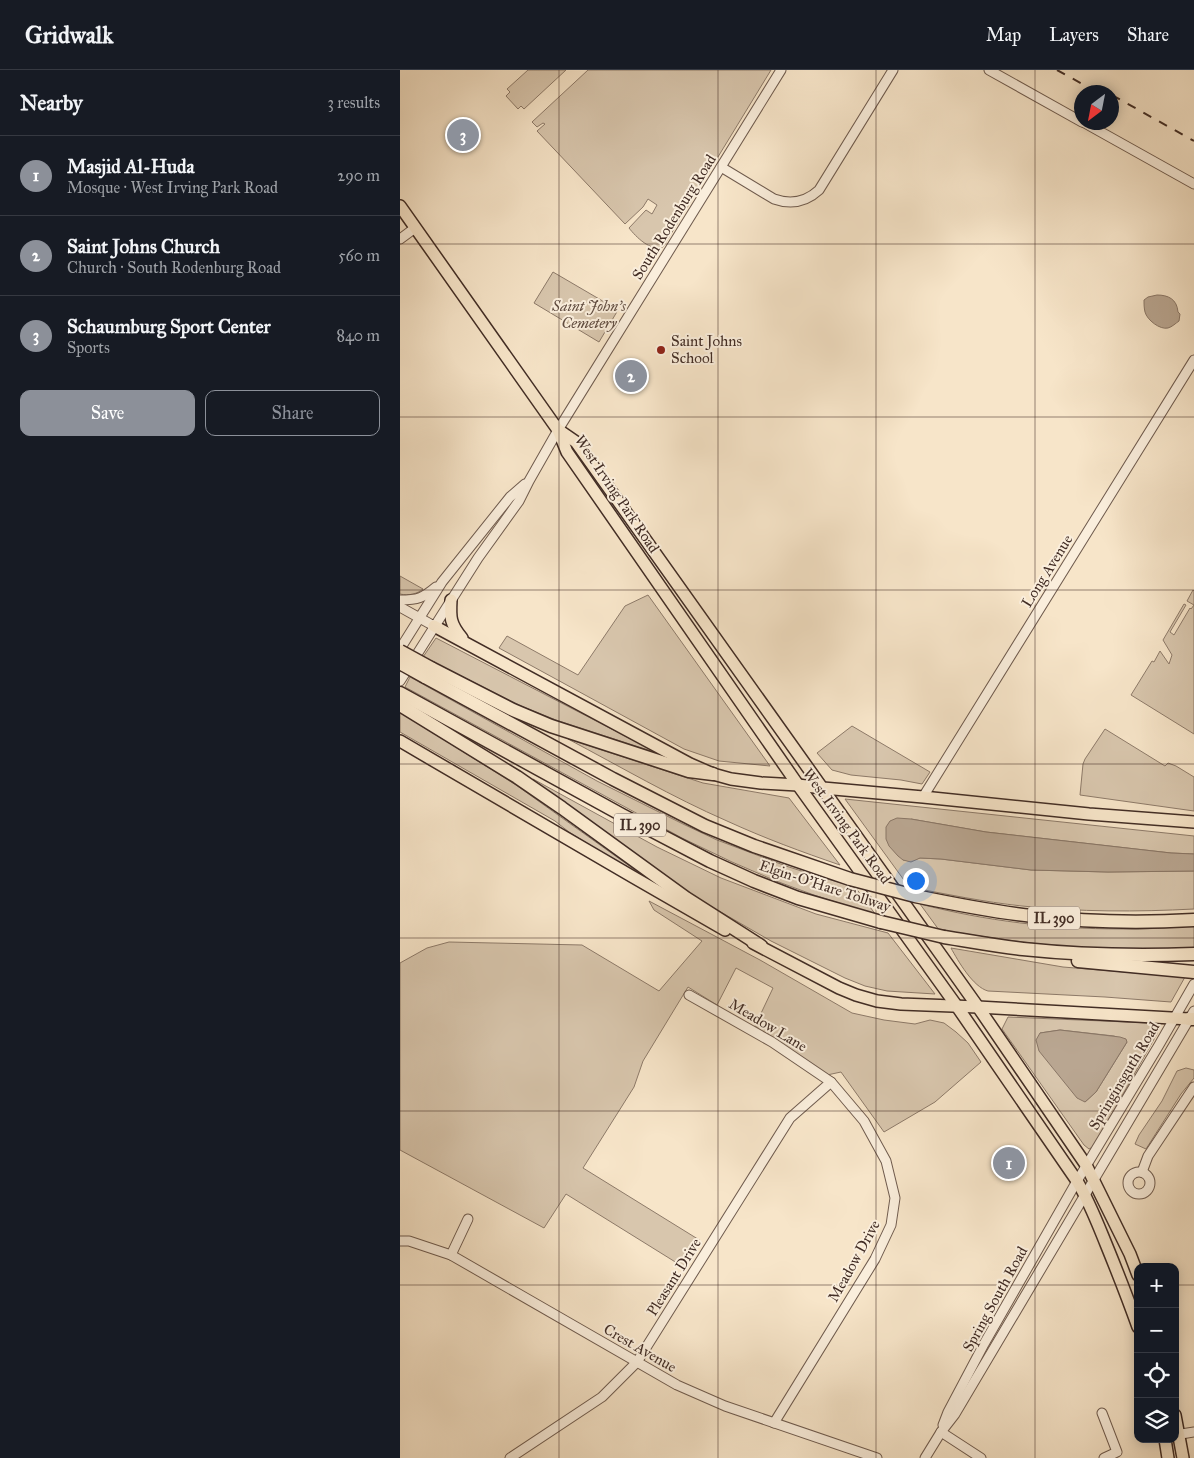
<!DOCTYPE html>
<html lang="en">
<head>
<meta charset="utf-8">
<style>
  body { margin:0; font-family:"IM FELL Great Primer",serif; background:#20242c; color:#f1f3f6 }
  .controls { position:absolute; right:15px; bottom:15px; display:grid; overflow:hidden; border-radius:10px; box-shadow:0 2px 12px #0003 }
  .controls button { width:45px; height:45px; display:grid; place-items:center; padding:0; border:0; border-bottom:1px solid #363941; background:#171b24; color:#f1f3f6; font:25px sans-serif }
  .compass { position:absolute; left:674px; top:15px; width:45px; height:45px; border-radius:50%; background:#171b24; box-shadow:0 2px 12px #0003; rotate:212deg }
  .you { position:absolute; left:515px; top:810px; width:18px; height:18px; margin:-12px; border:4px solid #fff; border-radius:50%; background:#1a73e8; box-shadow:0 0 0 8px #1a73e833 }
  .badge { display:grid; place-items:center; width:32px; height:32px; border-radius:50%; background:#8c9099; color:#fff; font-size:16px; font-weight:700 }
  .pin { position:absolute; translate:-50% -50%; border:2px solid #fff; box-shadow:0 1px 5px #0006 }
  .list { margin:0; padding:0; list-style:none }
  h2 { display:flex; justify-content:space-between; align-items:center; height:65px; margin:0; padding:0 20px; font-size:21px }
  h2 small { font-size:16px; font-weight:400; color:#9ea1a6 }
  .list li { display:grid; grid-template-columns:32px 1fr auto; gap:15px; align-items:center; box-sizing:border-box; height:80px; padding:0 20px; border-top:1px solid #363941 }
  .list b { display:block; font-size:19px; white-space:nowrap }
  .list p { margin:0; font-size:16px; white-space:nowrap; color:#9ea1a6 }
  .list em { font-size:16px; font-style:normal; color:#9ea1a6 }
  .actions { display:flex; gap:10px; padding:15px 20px }
  .actions a { flex:1; padding:11px 0; border:1px solid #8c9099; border-radius:10px; text-align:center; font-size:18px; color:#8c9099 }
  .actions .main { background:#8c9099; color:#fff }
  .icon { flex:none; width:28px; height:28px; fill:none; stroke:currentColor; stroke-width:2; stroke-linecap:round; stroke-linejoin:round }
  .map { position:relative; flex:none; width:794px; height:1388px; overflow:hidden }
  header { display:flex; align-items:center; gap:30px; box-sizing:border-box; height:70px; padding:0 25px; background:#171b24; border-bottom:1px solid #363941 }
  header strong { font-size:24px }
  nav { display:flex; gap:28px; margin-inline-start:auto; font-size:18px }
  main { display:flex }
  aside { flex:1; background:#171b24 }
  .map>svg:first-child { display:block }
</style>
</head>
<body>
<header>
<strong>Gridwalk</strong>
<nav><a>Map</a><a>Layers</a><a>Share</a></nav>
</header>
<main>
<aside>
<h2>Nearby<small>3 results</small></h2>
<ul class="list">
<li><span class="badge">1</span><div><b>Masjid Al-Huda</b><p>Mosque · West Irving Park Road</p></div><em>290 m</em></li>
<li><span class="badge">2</span><div><b>Saint Johns Church</b><p>Church · South Rodenburg Road</p></div><em>560 m</em></li>
<li><span class="badge">3</span><div><b>Schaumburg Sport Center</b><p>Sports</p></div><em>840 m</em></li>
</ul>
<div class="actions"><a class="main">Save</a><a>Share</a></div>
</aside>
<div class="map">
<svg width="794" height="1388" viewBox="0 0 794 1388">
  <rect width="100%" height="100%" fill="#f7e5c9"/>
  <filter id="stains"><feTurbulence type="fractalNoise" baseFrequency=".004" numOctaves="4"/><feColorMatrix values="0 0 0 0 .2 0 0 0 0 .09 0 0 0 0 .02 0 0 0 .5 -.17"/></filter>
  <radialGradient id="worn" r=".72"><stop offset=".6" stop-color="#630" stop-opacity="0"/><stop offset="1" stop-color="#630" stop-opacity=".3"/></radialGradient>
  <!-- green -->
  <g fill="#d8c6ad" stroke="#8d7a69" fill-rule="evenodd">
    <path d="M 128,0 L 166,0 L 124,39 L 121,36 L 118,39 L 106,26 L 110,22 L 107,19 Z"/>
    <path d="M 188,0 L 371,0 L 263,177 C 251,182 236,167 229,158 L 246,140 L 252,144 L 257,135 L 248,129 L 243,137 L 225,154 L 137,61 L 145,54 L 143,53 L 137,57 L 132,52 Z"/>
    <path d="M 153,202 L 218,240 L 199,272 L 134,233 Z"/>
    <path d="M 0,506 L 23,519 C 17,524 9,526 0,524 Z"/>
    <path d="M 793,520 L 794,521 L 794,664 L 731,625 L 752,591 L 754,592 L 760,581 L 769,594 L 772,585 L 763,570 L 784,534 L 786,535 L 770,562 L 774,565 L 790,538 L 791,539 L 794,535 L 787,531 Z"/>
    <path d="M 248,525 L 370,696 L 319,691 L 284,679 L 99,578 L 107,566 L 178,605 L 225,536 Z"/>
    <path d="M 36,568 L 254,681 L 254,682 L 156,650 L 121,636 L 23,587 Z"/>
    <path d="M 10,607 L 197,711 L 283,754 L 317,770 L 386,796 L 417,806 L 455,817 L 476,845 L 414,825 L 376,811 L 332,792 L 282,768 L 5,617 Z"/>
    <path d="M 0,642 L 116,715 L 256,815 L 255,816 L 169,762 L 155,751 L 0,662 Z"/>
    <path d="M 452,656 L 530,702 L 522,714 L 501,710 L 451,705 L 432,700 L 417,683 Z"/>
    <path d="M 705,659 L 765,696 L 768,693 L 776,696 L 794,707 L 794,741 L 680,725 L 683,694 L 685,689 Z"/>
    <path d="M 168,669 L 303,713 L 389,728 L 440,795 C 402,782 364,768 327,751 C 272,727 221,697 168,669 Z"/>
    <path d="M 133,709 L 257,777 L 321,808 L 416,844 L 488,863 L 535,924 L 487,921 L 465,916 L 445,908 L 371,871 L 286,822 L 132,711 Z"/>
    <path d="M 445,729 L 794,766 L 794,784 L 771,783 L 586,762 L 511,749 L 503,790 L 510,791 L 520,788 L 541,789 L 631,800 L 708,802 L 794,801 L 794,839 C 737,842 679,842 622,836 C 584,832 546,824 509,817 Z"/>
    <path d="M 249,831 L 360,890 L 452,943 L 484,950 L 515,954 L 530,950 L 544,953 L 556,962 L 568,973 L 581,992 L 535,1032 L 484,1062 L 441,1002 L 427,1005 L 355,956 L 373,918 L 336,898 L 317,935 L 288,917 L 243,991 L 234,1017 L 183,1098 L 301,1171 L 285,1198 L 166,1124 L 144,1158 L 0,1080 L 0,893 L 27,878 L 49,872 L 182,875 L 259,921 L 302,871 L 254,840 Z"/>
    <path d="M 520,834 C 586,851 653,859 721,859 C 745,860 770,857 794,856 L 794,878 C 756,879 717,880 679,878 C 632,874 585,867 539,860 Z"/>
    <path d="M 551,878 L 663,897 L 785,907 L 771,932 L 705,927 L 588,921 C 573,917 558,891 551,878 Z"/>
    <path d="M 608,947 L 750,953 L 757,958 L 757,964 L 693,1077 L 689,1079 L 684,1075 L 602,959 ZM 660,960 L 714,966 L 727,972 L 696,1022 L 685,1032 L 640,963 Z"/>
    <path d="M 786,998 L 794,1000 L 794,1008 L 781,1024 L 746,1079 L 735,1074 L 739,1065 L 762,1031 L 777,1001 Z"/>
  </g>
  <!-- water -->
  <g fill="#b9a691" stroke="#897666">
    <path d="M 757,225 C 768,225 777,229 778,242 L 780,244 L 779,251 C 776,253 772,257 768,258 C 760,260 747,250 745,242 C 744,238 744,234 744,230 L 748,227 Z"/>
    <path d="M 497,748 L 511,749 L 586,762 L 771,783 L 794,784 L 794,801 L 708,802 L 631,800 L 541,789 L 520,788 L 511,792 L 503,790 L 498,786 L 489,776 L 486,769 L 486,757 L 490,751 Z"/>
    <path d="M 660,960 L 720,967 L 726,969 L 727,972 L 696,1022 L 685,1032 L 677,1028 L 639,981 L 636,970 L 640,963 Z"/>
  </g>
  <g fill="none" stroke-linecap="round" stroke-linejoin="round">
    <defs>
      <g id="minor">
        <path d="M 589,0 L 682,52"/>
        <path d="M 683,52 L 794,114"/>
        <path d="M 321,97 L 374,129 C 391,135 406,132 419,120 L 493,0"/>
        <path d="M 0,169 L 15,158"/>
        <path d="M 0,530 C 18,530 23,528 36,517"/>
        <path d="M 0,537 L 34,556"/>
        <path d="M 0,579 L 42,512 L 110,427 L 125,414"/>
        <path d="M 0,611 L 78,488 L 119,431 L 129,411 L 158,360 L 381,0"/>
        <path d="M 523,727 L 794,290"/>
        <path d="M 289,925 L 372,972 L 431,1012 L 464,1051 L 486,1091 L 495,1128 L 491,1155 L 475,1189 L 374,1353"/>
        <circle cx="739" cy="1113" r="11"/>
        <path d="M 742,1102 L 748,1086 L 794,1017"/>
        <path d="M 0,1171 L 9,1171 L 51,1185 L 277,1315 L 325,1336 L 477,1388"/>
        <path d="M 51,1185 L 68,1149"/>
        <path d="M 702,1343 L 717,1382 L 704,1388"/>
        <path d="M 543,1355 L 548,1342 L 584,1274 L 677,1111 L 759,975 L 794,914"/>
        <path d="M 541,1362 L 581,1388"/>
        <path d="M 775,1365 L 794,1362"/>
        <path d="M 110,1388 L 202,1327 L 237,1292 L 390,1048 L 431,1012"/>
        <path d="M 525,1388 L 541,1362 L 555,1344 L 794,941"/>
      </g>
      <g id="major">
        <path d="M 0,136 L 158,360 L 167,382 L 398,715 L 556,935 L 677,1111 C 689,1131 697,1152 706,1174 C 717,1201 728,1229 738,1257"/>
        <path d="M 160,361 L 176,372 L 578,937 L 686,1095 L 730,1184 L 738,1205"/>
        <path d="M 51,530 C 50,547 50,554 62,568"/>
        <path d="M 34,556 L 290,694 L 313,704 L 331,709 L 361,713 L 398,715 L 423,718 L 523,727 L 689,744 L 794,752"/>
        <path d="M 0,671 L 233,807 L 325,860"/>
        <path d="M 353,873 L 439,918 L 456,925 L 477,931 L 501,934 L 578,937 L 789,949"/>
        <path d="M 775,1345 L 783,1388"/>
        <path d="M 765,1369 L 768,1388"/>
      </g>
      <g id="highway">
        <path d="M 31,598 L 113,640 L 151,656 L 289,701 L 313,704"/>
        <path d="M 25,607 L 213,709 L 305,756 L 354,776 L 450,809"/>
        <path d="M 0,623 L 222,745 L 310,791 L 354,811 L 398,828 L 481,852"/>
        <path d="M 0,635 L 117,707 L 162,738 L 286,828 L 361,876"/>
        <path d="M 515,826 C 554,834 593,842 633,846 C 686,852 740,853 794,850"/>
        <path d="M 544,867 C 570,871 596,876 623,879 C 680,885 737,886 794,884"/>
        <path d="M 678,891 L 794,902"/>
        <path d="M 789,949 L 794,949"/>
      </g>
    </defs>
    <!-- minor casing -->
    <use href="#minor" stroke="#6f5b4e" stroke-width="11"/>
    <!-- major casing -->
    <use href="#major" stroke="#422d25" stroke-width="14"/>
    <!-- highway casing -->
    <use href="#highway" stroke="#422d25" stroke-width="15"/>
    <!-- minor -->
    <use href="#minor" stroke="#faeedc" stroke-width="9"/>
    <!-- major -->
    <use href="#major" stroke="#f7e5c9" stroke-width="11"/>
    <!-- highway -->
    <use href="#highway" stroke="#f7e5c9" stroke-width="12"/>
    <!-- rail -->
    <g stroke="#422d25" stroke-width="2" stroke-dasharray="9 9" stroke-linecap="butt">
      <path d="M 657,0 L 697,22"/>
      <path d="M 712,25 L 794,71"/>
    </g>
    <defs>
      <g id="highway-bridge">
        <path d="M 0,581 L 31,598"/>
        <path d="M 0,593 L 25,607"/>
        <path d="M 450,809 L 515,826"/>
        <path d="M 481,852 L 544,867"/>
      </g>
    </defs>
    <!-- highway-bridge casing -->
    <use href="#highway-bridge" stroke="#422d25" stroke-width="15" stroke-linecap="butt"/>
    <!-- highway-bridge -->
    <use href="#highway-bridge" stroke="#f7e5c9" stroke-width="12"/>
  </g>
  <!-- grid -->
  <path fill="none" stroke="#422d25" stroke-width="1" stroke-opacity="0.55" d="M 159,0 L 159,1388M 318,0 L 318,1388M 476,0 L 476,1388M 635,0 L 635,1388M 0,174 L 794,174M 0,347 L 794,347M 0,520 L 794,520M 0,694 L 794,694M 0,868 L 794,868M 0,1041 L 794,1041M 0,1215 L 738,1215M 775,1215 L 794,1215"/>
  <!-- markers -->
  <circle fill="#8f2418" stroke="#faeedc" stroke-width="2" cx="261" cy="280" r="5"/>
  <g text-anchor="middle" stroke-width="4" stroke-linejoin="round" paint-order="stroke">
    <!-- shield labels -->
    <g fill="#faeedc" stroke="#79675c" stroke-width="1">
      <rect x="214" y="743.5" width="52" height="23" rx="4"/>
      <rect x="628" y="836.5" width="52" height="23" rx="4"/>
    </g>
    <g font-size="14" font-weight="bold" fill="#422d25">
      <text x="240" y="760">IL 390</text>
      <text x="654" y="853">IL 390</text>
    </g>
    <!-- street labels -->
    <g font-size="15" fill="#422d25" stroke="#faeedc">
      <text transform="translate(274 147) rotate(-58)" y="5">South Rodenburg Road</text>
      <text transform="translate(217 424) rotate(56)" y="5">West Irving Park Road</text>
      <text transform="translate(647 501) rotate(-58)" y="5">Long Avenue</text>
      <text transform="translate(447 756) rotate(54)" y="5">West Irving Park Road</text>
      <text transform="translate(425 816) rotate(18)" y="5">Elgin-O'Hare Tollway</text>
      <text transform="translate(368 955) rotate(31)" y="5">Meadow Lane</text>
      <text transform="translate(724 1006) rotate(-59)" y="5">Springinsguth Road</text>
      <text transform="translate(454 1191) rotate(-61)" y="5">Meadow Drive</text>
      <text transform="translate(274 1207) rotate(-58)" y="5">Pleasant Drive</text>
      <text transform="translate(595 1229) rotate(-61)" y="5">Spring South Road</text>
      <text transform="translate(240 1278) rotate(30)" y="5">Crest Avenue</text>
    </g>
    <!-- park labels -->
    <g font-size="15" font-style="italic" fill="#604c40" stroke="#faeedc">
      <text x="189" y="241">Saint John's<tspan x="189" dy="17">Cemetery</tspan></text>
    </g>
    <!-- poi labels -->
    <g font-size="15" fill="#422d25" stroke="#faeedc" text-anchor="start">
      <text x="271" y="276">Saint Johns<tspan x="271" dy="17">School</tspan></text>
    </g>
  </g>
  <rect width="100%" height="100%" filter="url(#stains)"/>
  <rect width="100%" height="100%" fill="url(#worn)"/>
</svg>
<div class="controls">
<button>+</button>
<button>−</button>
<button><svg class="icon" aria-label="locate" viewBox="0 0 24 24"><circle cx="12" cy="12" r="6"/><path d="M12 2v4M12 18v4M2 12h4M18 12h4"/></svg></button>
<button><svg class="icon" aria-label="layers" viewBox="0 0 24 24"><path d="M12 4l9 5-9 5-9-5zM3 14l9 5 9-5"/></svg></button>
</div>
<svg class="compass" viewBox="-18 -18 36 36"><path d="M0-13l5 13h-10z" fill="#e53935"/><path d="M0 13l5-13h-10z" fill="#9ea1a6"/></svg>
<div class="you"></div>
<div class="pin badge" style="left:609px;top:1093px">1</div>
<div class="pin badge" style="left:231px;top:306px">2</div>
<div class="pin badge" style="left:63px;top:65px">3</div>
</div>
</main>
</body>
</html>
